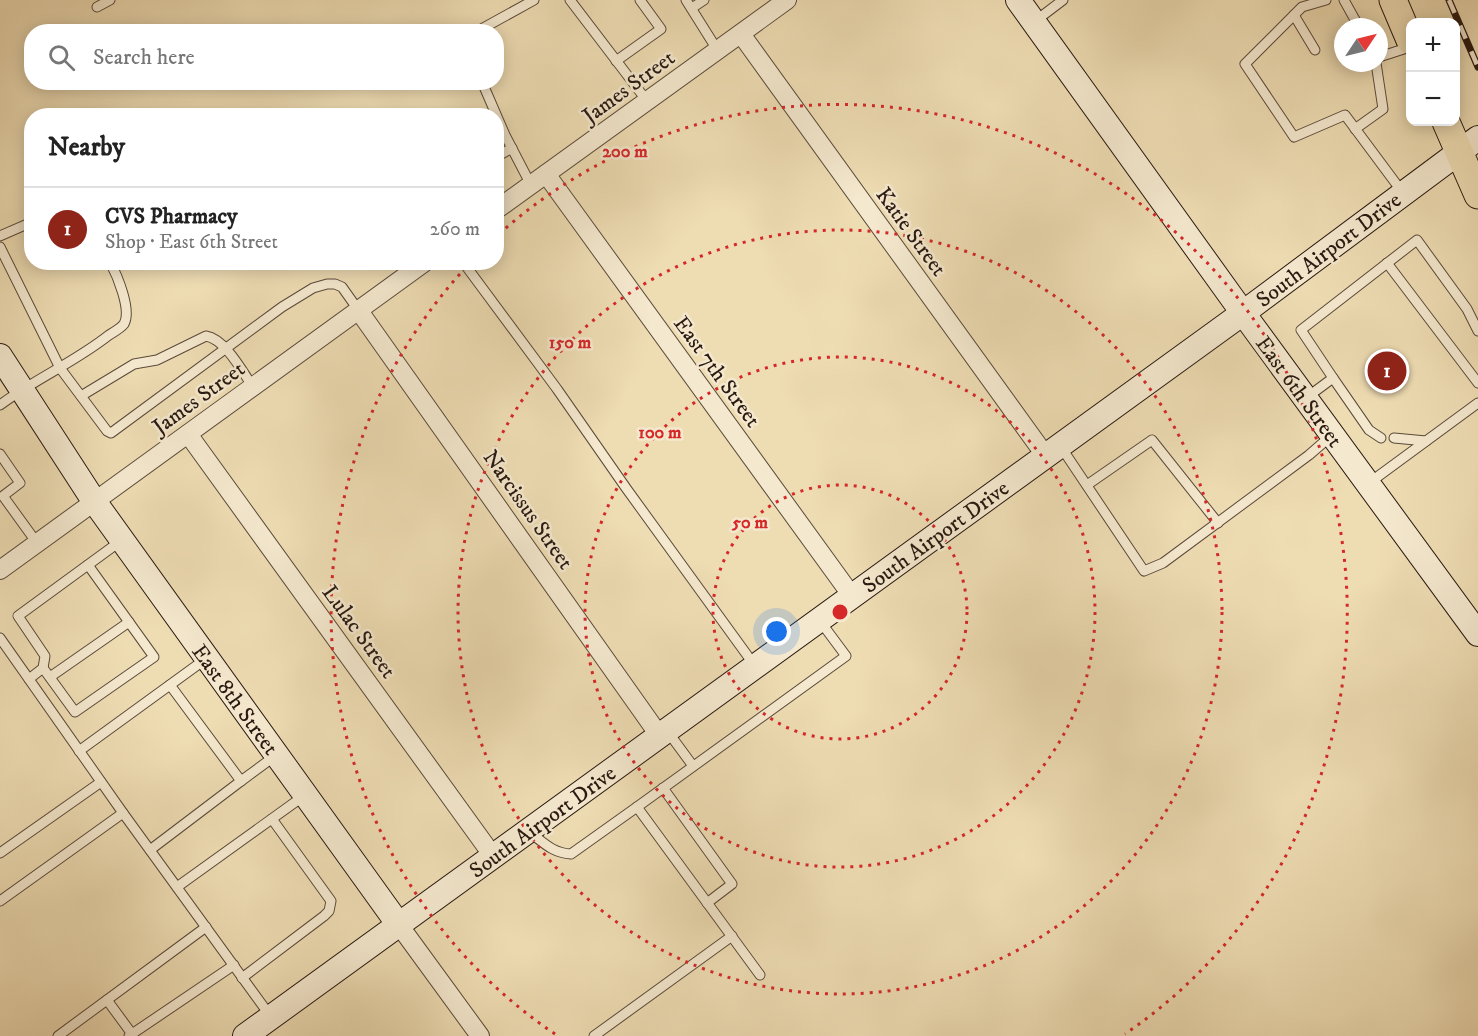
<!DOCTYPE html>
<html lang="en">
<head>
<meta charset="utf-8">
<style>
  body { margin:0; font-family:"IM FELL DW Pica",serif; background:#f2f2f2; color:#222 }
  .controls { position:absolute; right:18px; top:18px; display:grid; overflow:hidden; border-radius:12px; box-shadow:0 3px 15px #0003 }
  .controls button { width:54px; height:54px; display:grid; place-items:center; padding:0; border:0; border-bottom:2px solid #e0e0e0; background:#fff; color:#222; font:30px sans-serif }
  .compass { position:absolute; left:1334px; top:18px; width:54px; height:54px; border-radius:50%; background:#fff; box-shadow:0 3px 15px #0003; rotate:55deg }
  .you { position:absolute; left:777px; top:632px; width:21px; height:21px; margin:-15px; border:4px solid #fff; border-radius:50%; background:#1a73e8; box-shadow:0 0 0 9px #1a73e833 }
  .badge { display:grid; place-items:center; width:39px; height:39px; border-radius:50%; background:#8f2418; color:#fff; font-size:20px; font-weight:700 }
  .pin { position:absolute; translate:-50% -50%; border:3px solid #fff; box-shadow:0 2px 6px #0006 }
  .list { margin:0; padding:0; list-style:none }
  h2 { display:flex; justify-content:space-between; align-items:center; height:78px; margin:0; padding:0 24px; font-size:26px }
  h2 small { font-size:20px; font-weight:400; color:#767676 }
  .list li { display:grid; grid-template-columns:39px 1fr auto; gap:18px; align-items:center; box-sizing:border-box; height:84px; padding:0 24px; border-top:2px solid #e0e0e0 }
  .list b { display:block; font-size:22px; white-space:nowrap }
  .list p { margin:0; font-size:20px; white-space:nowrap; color:#767676 }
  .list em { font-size:20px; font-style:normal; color:#767676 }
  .icon { flex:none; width:33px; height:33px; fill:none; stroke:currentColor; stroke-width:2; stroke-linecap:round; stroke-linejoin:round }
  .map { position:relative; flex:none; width:1478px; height:1036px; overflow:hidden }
  .search { position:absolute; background:#fff; box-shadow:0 3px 15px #0003; left:24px; top:24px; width:480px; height:66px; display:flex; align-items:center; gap:15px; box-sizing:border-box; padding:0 21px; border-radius:24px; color:#767676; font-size:22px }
  .panel { position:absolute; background:#fff; box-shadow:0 3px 15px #0003; left:24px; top:108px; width:480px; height:162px; border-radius:24px }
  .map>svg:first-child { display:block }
</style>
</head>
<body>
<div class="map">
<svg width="1478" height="1036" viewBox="0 0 1478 1036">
  <rect width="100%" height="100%" fill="#eedcb3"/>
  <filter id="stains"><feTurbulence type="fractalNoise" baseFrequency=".00333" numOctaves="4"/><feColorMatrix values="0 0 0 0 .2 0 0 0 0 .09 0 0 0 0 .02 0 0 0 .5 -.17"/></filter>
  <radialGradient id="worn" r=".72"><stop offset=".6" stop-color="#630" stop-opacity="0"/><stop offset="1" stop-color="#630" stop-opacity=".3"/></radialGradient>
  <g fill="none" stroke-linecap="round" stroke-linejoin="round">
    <defs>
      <g id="lane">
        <path d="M 570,0 L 647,101"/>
        <path d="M 686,0 L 718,51"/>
        <path d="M 1326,0 L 1302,7 L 1245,64 L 1294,137 L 1345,115 L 1403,193"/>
        <path d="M 1344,0 L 1359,27"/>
        <path d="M 97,7 L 110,0"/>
        <path d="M 692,8 L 704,0"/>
        <path d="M 1294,15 L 1315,50"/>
        <path d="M 1034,22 L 1063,0"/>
        <path d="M 476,32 L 534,0"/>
        <path d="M 1379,57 L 1410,47"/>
        <path d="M 616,61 L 661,29 L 640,0"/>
        <path d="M 482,82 L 505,135 L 531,185"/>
        <path d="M 1355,129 L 1383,109 L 1376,63"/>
        <path d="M 496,157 L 512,148"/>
        <path d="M 0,236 L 32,222"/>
        <path d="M 0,247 L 60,368 L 107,431 L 111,433 L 282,307 L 313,288 L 327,284 L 335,284 L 342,287 L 359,311"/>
        <path d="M 463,262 L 557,389 L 626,488 L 755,666"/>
        <path d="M 1387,263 L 1478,383"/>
        <path d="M 1333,378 L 1369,430 L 1381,438"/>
        <path d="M 81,396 L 134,364 L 157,360 L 206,336 C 225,339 242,371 253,387"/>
        <path d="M 1306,398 L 1333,378 L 1301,330 L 1417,240 L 1467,309 L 1478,331"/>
        <path d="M 0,405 C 35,379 75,362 109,335 C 114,332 121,328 124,324 C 132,310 117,275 110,262"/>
        <path d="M 1394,438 L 1426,441"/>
        <path d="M 1061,447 L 1144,571 L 1163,563 L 1309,455 L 1332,435"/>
        <path d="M 0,454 L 20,483 L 3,496 L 37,543"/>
        <path d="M 1369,483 L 1478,403"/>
        <path d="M 1087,485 L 1152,440 L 1218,523"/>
        <path d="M 0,638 L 123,813 L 271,1017"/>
        <path d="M 43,668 L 75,712 L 154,657 L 88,565"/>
        <path d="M 50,677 L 129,622"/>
        <path d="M 29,679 L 43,668 L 45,656 L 18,616 L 122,540"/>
        <path d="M 668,732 L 693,766"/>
        <path d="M 79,751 L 207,658"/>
        <path d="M 241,781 L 275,756"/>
        <path d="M 663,788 L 732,884 L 707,903"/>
        <path d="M 637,807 L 846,656 L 820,621"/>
        <path d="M 528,831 C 543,842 552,853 571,854 L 637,807 L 760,975"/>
        <path d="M 150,850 L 241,781 L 170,685"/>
        <path d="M 0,853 L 101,782"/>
        <path d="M 177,887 L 305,795"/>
        <path d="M 0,901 L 123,813"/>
        <path d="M 242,978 L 324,916 L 329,911 L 331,901 L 272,819"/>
        <path d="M 107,1000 L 132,1034"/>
        <path d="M 58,1036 L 206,927"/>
        <path d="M 129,1036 L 234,965"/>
        <path d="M 594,1036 L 732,936"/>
      </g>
      <g id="street">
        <path d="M 741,34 L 1045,455"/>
        <path d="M 546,174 L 852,596"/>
        <path d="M 496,210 L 787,0"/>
        <path d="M 359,311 L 659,735"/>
        <path d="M 188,434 L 493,856"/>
        <path d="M 0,570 L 425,262"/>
        <path d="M 399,925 L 480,1036"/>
      </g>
      <g id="secondary">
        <path d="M 1018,0 L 1243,313 L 1478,634"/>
        <path d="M 0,356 L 94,501 L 399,925"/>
        <path d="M 245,1036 L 1243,313 L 1478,138"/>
      </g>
      <g id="primary">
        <path d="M 1393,0 L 1410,40"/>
        <path d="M 1446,122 L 1478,195"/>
      </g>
    </defs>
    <!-- lane casing -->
    <use href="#lane" stroke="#5a4a3a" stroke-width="11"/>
    <!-- street casing -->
    <use href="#street" stroke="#5a4a3a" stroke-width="20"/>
    <!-- secondary casing -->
    <use href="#secondary" stroke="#291911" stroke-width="26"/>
    <!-- primary casing -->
    <use href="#primary" stroke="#291911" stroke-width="29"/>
    <!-- lane -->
    <use href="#lane" stroke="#f4e8ce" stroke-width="9"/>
    <!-- street -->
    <use href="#street" stroke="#f4e8ce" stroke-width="18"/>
    <!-- secondary -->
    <use href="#secondary" stroke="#f4e8ce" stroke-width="24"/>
    <!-- primary -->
    <use href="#primary" stroke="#eedcb3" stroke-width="27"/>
    <defs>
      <path id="rail" d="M 1449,0 L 1478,67"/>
    </defs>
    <!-- rail casing -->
    <use href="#rail" stroke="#291911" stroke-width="7"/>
    <!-- rail -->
    <use href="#rail" stroke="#f4e8ce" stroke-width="4.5" stroke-dasharray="14" stroke-linecap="butt"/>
  </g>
  <!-- distance rings -->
  <g fill="none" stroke="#d62828" stroke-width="3" stroke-dasharray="3 6">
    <circle cx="840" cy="612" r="127"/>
    <circle cx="840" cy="612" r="255"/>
    <circle cx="840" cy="612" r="382"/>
    <path d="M555 1034A509 509 0 0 1 468 265M499 234A509 509 0 1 1 1125 1034"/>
  </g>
  <g text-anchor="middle" stroke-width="5" stroke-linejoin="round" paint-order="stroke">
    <!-- street labels -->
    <g font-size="22" fill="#291911" stroke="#f4e8ce">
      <text transform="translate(628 86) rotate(-36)" y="8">James Street</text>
      <text transform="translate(912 231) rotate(54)" y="8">Katie Street</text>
      <text transform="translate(1328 249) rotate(-37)" y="8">South Airport Drive</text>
      <text transform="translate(718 371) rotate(54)" y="8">East 7th Street</text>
      <text transform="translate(1300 391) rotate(54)" y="8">East 6th Street</text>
      <text transform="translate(198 397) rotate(-36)" y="8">James Street</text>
      <text transform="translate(529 509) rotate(55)" y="8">Narcissus Street</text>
      <text transform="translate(935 536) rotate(-36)" y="8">South Airport Drive</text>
      <text transform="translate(360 631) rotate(54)" y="8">Lulac Street</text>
      <text transform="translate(236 699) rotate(54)" y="8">East 8th Street</text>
      <text transform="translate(542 821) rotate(-36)" y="8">South Airport Drive</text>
    </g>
  </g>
  <circle cx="840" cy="612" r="9" fill="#d62828" stroke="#f4e8ce" stroke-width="3"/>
  <g font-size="18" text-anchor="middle" font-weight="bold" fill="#d62828" stroke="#f4e8ce" stroke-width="5" stroke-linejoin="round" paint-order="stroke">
    <text x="625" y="157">200 m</text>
    <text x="570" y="348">150 m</text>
    <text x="660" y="438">100 m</text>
    <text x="750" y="528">50 m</text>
  </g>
  <rect width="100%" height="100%" filter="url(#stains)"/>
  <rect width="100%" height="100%" fill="url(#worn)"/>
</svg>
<div class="controls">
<button>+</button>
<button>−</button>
</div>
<svg class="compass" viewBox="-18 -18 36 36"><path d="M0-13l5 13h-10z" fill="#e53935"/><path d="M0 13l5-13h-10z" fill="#767676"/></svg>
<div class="you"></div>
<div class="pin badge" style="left:1387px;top:371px">1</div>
<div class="search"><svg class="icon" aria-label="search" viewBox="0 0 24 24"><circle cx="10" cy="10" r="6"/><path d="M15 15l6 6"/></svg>Search here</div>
<section class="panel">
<h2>Nearby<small></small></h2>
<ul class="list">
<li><span class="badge">1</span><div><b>CVS Pharmacy</b><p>Shop · East 6th Street</p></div><em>260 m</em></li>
</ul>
</section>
</div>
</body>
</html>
